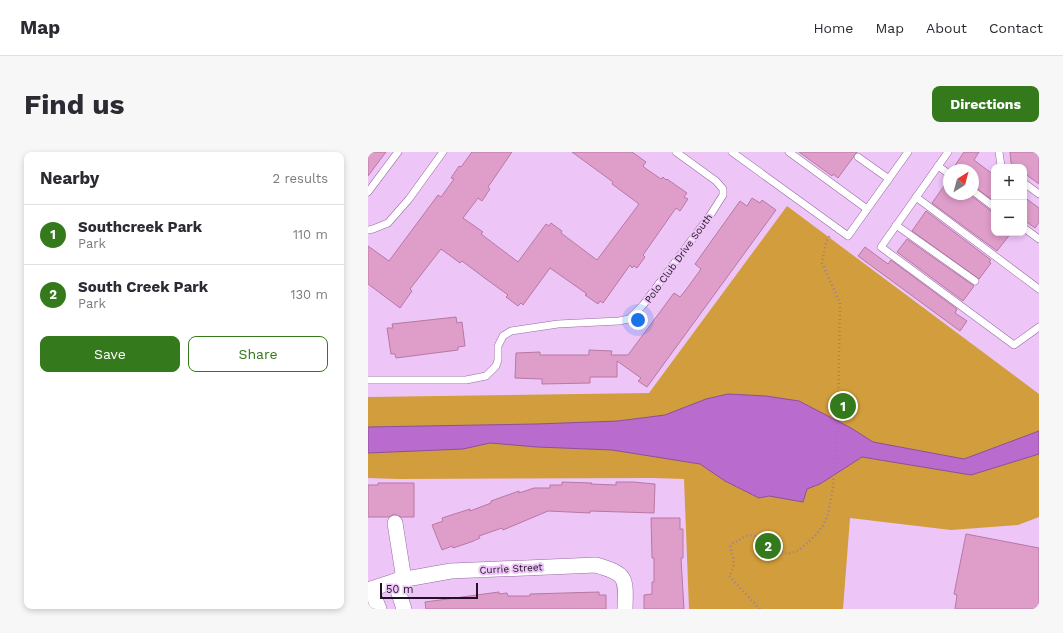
<!DOCTYPE html>
<html lang="en">
<head>
<meta charset="utf-8">
<style>
  body { margin:0; font-family:"Work Sans",sans-serif; background:#f7f7f7; color:#2b2b33 }
  .controls { position:absolute; right:12px; top:12px; display:grid; overflow:hidden; border-radius:8px; box-shadow:0 2px 6px #0003 }
  .controls button { width:36px; height:36px; display:grid; place-items:center; padding:0; border:0; border-bottom:1px solid #e1e1e2; background:#fff; color:#2b2b33; font:20px sans-serif }
  .compass { position:absolute; left:575px; top:12px; width:36px; height:36px; border-radius:50%; background:#fff; box-shadow:0 2px 6px #0003; rotate:36deg }
  .scale { position:absolute; left:12px; bottom:10px; width:98px; box-sizing:border-box; padding-left:4px; border:2px solid #231127; border-top:0; font-size:11px; line-height:14px; white-space:nowrap; color:#231127; -webkit-text-stroke:3px #edc6f7; paint-order:stroke }
  .you { position:absolute; left:270px; top:168px; width:14px; height:14px; margin:-10px; border:3px solid #fff; border-radius:50%; background:#1a73e8; box-shadow:0 0 0 6px #1a73e833 }
  .badge { display:grid; place-items:center; width:26px; height:26px; border-radius:50%; background:#347a1c; color:#fff; font-size:13px; font-weight:700 }
  .pin { position:absolute; translate:-50% -50%; border:2px solid #fff; box-shadow:0 1px 4px #0006 }
  .list { margin:0; padding:0; list-style:none }
  h2 { display:flex; justify-content:space-between; align-items:center; height:52px; margin:0; padding:0 16px; font-size:17px }
  h2 small { font-size:13px; font-weight:400; color:#7c7c81 }
  .list li { display:grid; grid-template-columns:26px 1fr auto; gap:12px; align-items:center; box-sizing:border-box; height:60px; padding:0 16px; border-top:1px solid #e1e1e2 }
  .list b { display:block; font-size:15px; white-space:nowrap }
  .list p { margin:0; font-size:13px; white-space:nowrap; color:#7c7c81 }
  .list em { font-size:13px; font-style:normal; color:#7c7c81 }
  .actions { display:flex; gap:8px; padding:12px 16px }
  .actions a { flex:1; padding:9px 0; border:1px solid #347a1c; border-radius:8px; text-align:center; font-size:14px; color:#347a1c }
  .actions .main { background:#347a1c; color:#fff }
  .map { position:relative; flex:none; width:671px; height:457px; overflow:hidden; border-radius:8px }
  header { display:flex; align-items:center; gap:24px; box-sizing:border-box; height:56px; padding:0 20px; background:#fff; border-bottom:1px solid #e1e1e2 }
  header strong { font-size:19px }
  nav { display:flex; gap:22px; margin-inline-start:auto; font-size:14px }
  .intro { display:flex; align-items:center; justify-content:space-between; box-sizing:border-box; height:96px; padding:0 24px }
  h1 { margin:0; font-size:28px }
  .button { padding:10px 18px; border-radius:8px; background:#347a1c; color:#fff; font-size:14px; font-weight:700 }
  main { display:flex; gap:24px; padding:0 24px }
  aside { flex:1; background:#fff; border-radius:8px; box-shadow:0 2px 6px #0003 }
  .map>svg:first-child { display:block }
</style>
</head>
<body>
<header>
<strong>Map</strong>
<nav><a>Home</a><a>Map</a><a>About</a><a>Contact</a></nav>
</header>
<div class="intro"><h1>Find us</h1><a class="button">Directions</a></div>
<main>
<aside>
<h2>Nearby<small>2 results</small></h2>
<ul class="list">
<li><span class="badge">1</span><div><b>Southcreek Park</b><p>Park</p></div><em>110 m</em></li>
<li><span class="badge">2</span><div><b>South Creek Park</b><p>Park</p></div><em>130 m</em></li>
</ul>
<div class="actions"><a class="main">Save</a><a>Share</a></div>
</aside>
<div class="map">
<svg width="671" height="457" viewBox="0 0 671 457">
  <rect width="100%" height="100%" fill="#edc6f7"/>
  <!-- green -->
  <path fill="#d29d3c" d="M 419,54 L 671,242 L 671,365 L 650,373 L 583,378 L 482,366 L 475,457 L 321,457 L 316,327 L 285,326 L 30,327 L 0,326 L 0,245 L 281,241 Z"/>
  <!-- water -->
  <path fill="#b96bce" stroke="#8c509c" d="M 360,242 L 398,244 L 431,249 L 483,276 L 505,290 L 596,307 L 671,279 L 671,302 L 603,323 L 494,305 L 452,332 L 439,337 L 435,350 L 401,344 L 391,346 L 357,329 L 332,312 L 244,298 L 169,295 L 122,291 L 95,297 L 0,301 L 0,275 L 168,272 L 250,269 L 297,263 L 338,247 Z"/>
  <!-- building -->
  <g fill="#df9dca" stroke="#b778a3">
    <path d="M 0,0 L 18,0 L 0,24 Z"/>
    <path d="M 104,0 L 144,0 L 120,35 L 122,37 L 114,49 L 110,46 L 95,66 L 115,80 L 113,82 L 150,110 L 178,72 L 181,74 L 183,71 L 194,79 L 193,81 L 229,108 L 271,52 L 244,32 L 245,30 L 204,0 L 264,0 L 278,10 L 275,14 L 277,16 L 293,27 L 295,25 L 298,28 L 299,27 L 319,41 L 316,45 L 320,47 L 312,59 L 308,56 L 275,103 L 277,105 L 269,116 L 266,114 L 264,116 L 262,113 L 235,151 L 232,149 L 230,152 L 217,143 L 219,142 L 182,116 L 155,153 L 153,151 L 150,154 L 138,145 L 140,143 L 118,127 L 94,109 L 92,111 L 73,97 L 42,137 L 44,139 L 32,156 L 0,132 L 0,94 L 21,109 L 70,43 L 73,45 L 86,27 L 83,26 L 91,14 L 93,15 Z"/>
    <path d="M 431,0 L 489,0 L 470,26 L 465,22 L 464,24 Z"/>
    <path d="M 596,0 L 611,0 L 606,8 L 626,23 L 626,49 L 605,34 L 605,18 L 584,18 Z"/>
    <path d="M 642,0 L 671,0 L 671,32 L 656,21 L 656,15 L 648,15 L 643,11 Z"/>
    <path d="M 581,27 L 581,42 L 601,42 L 623,59 L 626,60 L 626,81 L 643,81 L 629,99 L 564,51 Z"/>
    <path d="M 656,45 L 671,56 L 671,70 L 667,76 L 656,68 Z"/>
    <path d="M 384,46 L 392,51 L 394,48 L 408,58 L 279,235 L 270,229 L 273,226 L 249,209 L 249,225 L 222,225 L 222,231 L 174,232 L 174,227 L 147,226 L 148,201 L 172,200 L 172,203 L 221,203 L 221,198 L 244,199 L 243,203 L 260,203 L 306,141 L 312,145 L 317,139 L 333,117 L 327,112 L 372,49 L 379,54 Z"/>
    <path d="M 558,59 L 623,108 L 621,110 L 623,111 L 611,127 L 544,79 Z"/>
    <path d="M 539,87 L 606,134 L 595,149 L 529,100 Z"/>
    <path d="M 497,95 L 520,112 L 523,108 L 589,157 L 587,161 L 599,169 L 592,179 L 490,104 Z"/>
    <path d="M 88,165 L 89,171 L 94,170 L 97,194 L 90,195 L 90,198 L 28,206 L 27,202 L 23,202 L 19,176 L 25,176 L 24,172 Z"/>
    <path d="M 194,330 L 224,331 L 223,332 L 248,333 L 248,330 L 265,330 L 287,332 L 286,361 L 222,359 L 222,361 L 180,359 L 135,378 L 134,376 L 111,384 L 112,386 L 103,390 L 85,396 L 84,394 L 74,398 L 64,373 L 75,369 L 74,366 L 102,357 L 102,359 L 123,351 L 123,349 L 151,339 L 151,341 L 166,336 L 182,336 L 182,333 L 194,333 Z"/>
    <path d="M 10,331 L 46,331 L 46,365 L 33,365 L 26,362 L 21,365 L 0,365 L 0,333 L 10,333 Z"/>
    <path d="M 283,366 L 312,366 L 312,377 L 315,377 L 315,406 L 313,406 L 316,457 L 276,457 L 276,443 L 284,442 L 284,430 L 286,430 L 286,406 L 284,406 Z"/>
    <path d="M 598,382 L 671,396 L 671,457 L 587,457 L 589,443 L 586,442 Z"/>
    <path d="M 131,440 L 131,442 L 139,441 L 140,444 L 162,444 L 162,442 L 231,440 L 231,443 L 238,443 L 238,457 L 58,457 L 57,450 Z"/>
  </g>
  <g fill="none" stroke-linecap="round" stroke-linejoin="round">
    <defs>
      <g id="service">
        <path d="M 364,0 L 480,84 L 540,0"/>
        <path d="M 421,0 L 499,57"/>
        <path d="M 580,0 L 513,95 L 646,193 L 671,175"/>
        <path d="M 631,0 L 633,14 L 635,15"/>
        <path d="M 490,5 L 521,27"/>
        <path d="M 570,14 L 581,22"/>
        <path d="M 656,31 L 671,42"/>
        <path d="M 605,39 L 626,55"/>
        <path d="M 0,40 L 30,0"/>
        <path d="M 548,45 L 671,137"/>
        <path d="M 528,73 L 607,129"/>
        <path d="M 656,76 L 671,87"/>
        <path d="M 0,78 L 5,77 L 20,71 L 41,47 L 75,0"/>
        <path d="M 0,228 L 98,228 L 118,224 L 128,214 L 130,208 L 130,194 L 135,184 L 143,179 L 190,172 L 251,169 L 261,167 L 275,153 L 343,62 L 355,43 L 355,37 L 348,29 L 308,0"/>
      </g>
      <g id="minor">
        <path d="M 27,371 L 36,428"/>
        <path d="M 27,429 L 36,457"/>
        <path d="M 3,437 L 11,457"/>
        <path d="M 0,438 L 27,429 L 83,419 L 228,413 C 259,422 258,425 257,457"/>
      </g>
    </defs>
    <!-- service casing -->
    <use href="#service" stroke="#9669a1" stroke-width="8"/>
    <!-- minor casing -->
    <use href="#minor" stroke="#9669a1" stroke-width="16"/>
    <!-- path -->
    <path stroke="#9b7ca2" stroke-width="2.5" stroke-dasharray="1 3" stroke-linecap="butt" d="M 392,457 L 361,424 C 368,414 366,406 362,395 L 365,391 L 378,384 L 385,383 L 393,386 L 412,399 L 420,402 L 431,398 L 448,383 L 456,372 L 460,362 L 465,335 L 470,264 L 472,151 L 454,111 L 458,90 L 463,82"/>
    <!-- service -->
    <use href="#service" stroke="#fff" stroke-width="7"/>
    <!-- minor -->
    <use href="#minor" stroke="#fff" stroke-width="15"/>
  </g>
  <g text-anchor="middle" stroke-width="4" stroke-linejoin="round" paint-order="stroke">
    <!-- street labels -->
    <g font-size="10" fill="#231127" stroke="#edc6f7">
      <text transform="translate(310 106) rotate(-54)" y="4">Polo Club Drive South</text>
      <text transform="translate(143 416) rotate(-3)" y="4">Currie Street</text>
    </g>
  </g>
</svg>
<div class="controls">
<button>+</button>
<button>−</button>
</div>
<svg class="compass" viewBox="-18 -18 36 36"><path d="M0-13l5 13h-10z" fill="#e53935"/><path d="M0 13l5-13h-10z" fill="#7c7c81"/></svg>
<div class="scale">50 m</div>
<div class="you"></div>
<div class="pin badge" style="left:475px;top:254px">1</div>
<div class="pin badge" style="left:400px;top:394px">2</div>
</div>
</main>
</body>
</html>
